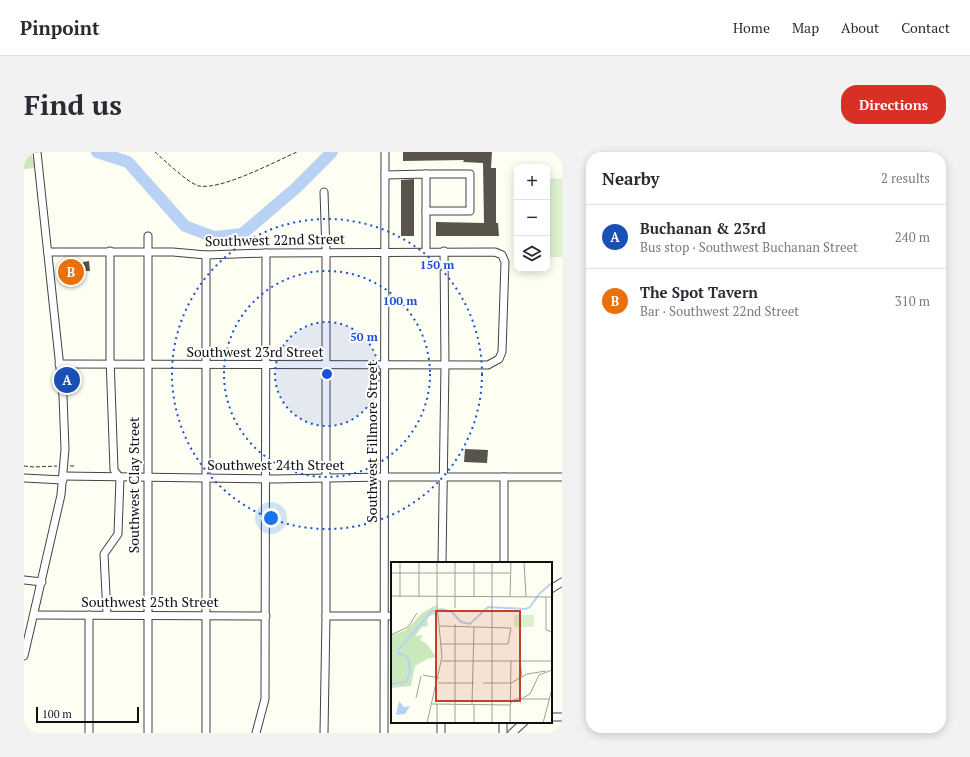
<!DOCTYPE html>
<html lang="en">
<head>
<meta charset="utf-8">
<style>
  body { margin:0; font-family:"PT Serif",serif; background:#f2f2f3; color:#2b2b33 }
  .controls { position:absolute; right:12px; top:12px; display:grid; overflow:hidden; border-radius:8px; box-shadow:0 2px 10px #0003 }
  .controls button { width:36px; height:36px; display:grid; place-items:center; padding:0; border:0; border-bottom:1px solid #e1e1e2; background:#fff; color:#2b2b33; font:20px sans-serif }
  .scale { position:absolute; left:12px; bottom:10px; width:103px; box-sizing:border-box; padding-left:4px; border:2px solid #101010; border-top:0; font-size:11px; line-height:14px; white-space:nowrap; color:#101010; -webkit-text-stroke:3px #fff; paint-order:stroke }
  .you { position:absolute; left:247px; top:366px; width:14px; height:14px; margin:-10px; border:3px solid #fff; border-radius:50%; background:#1a73e8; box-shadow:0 0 0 6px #1a73e833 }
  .badge { display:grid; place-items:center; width:26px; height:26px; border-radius:50%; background:#d93025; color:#fff; font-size:13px; font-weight:700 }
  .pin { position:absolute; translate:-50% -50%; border:2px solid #fff; box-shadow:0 1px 4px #0006 }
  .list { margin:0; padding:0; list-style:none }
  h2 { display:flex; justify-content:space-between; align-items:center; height:52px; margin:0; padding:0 16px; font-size:17px }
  h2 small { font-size:13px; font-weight:400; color:#7c7c81 }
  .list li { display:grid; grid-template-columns:26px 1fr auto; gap:12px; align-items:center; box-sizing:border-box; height:64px; padding:0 16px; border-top:1px solid #e1e1e2 }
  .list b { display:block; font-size:15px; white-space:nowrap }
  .list p { margin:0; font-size:13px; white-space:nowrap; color:#7c7c81 }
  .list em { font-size:13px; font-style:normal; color:#7c7c81 }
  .icon { flex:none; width:22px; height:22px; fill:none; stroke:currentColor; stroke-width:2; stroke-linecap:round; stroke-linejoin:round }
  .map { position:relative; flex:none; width:538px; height:581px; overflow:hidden; border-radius:16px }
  header { display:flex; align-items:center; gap:24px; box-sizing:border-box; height:56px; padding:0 20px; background:#fff; border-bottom:1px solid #e1e1e2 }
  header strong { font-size:19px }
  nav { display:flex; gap:22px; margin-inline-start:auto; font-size:14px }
  .intro { display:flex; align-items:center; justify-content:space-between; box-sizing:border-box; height:96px; padding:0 24px }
  h1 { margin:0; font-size:28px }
  .button { padding:10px 18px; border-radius:16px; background:#d93025; color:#fff; font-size:14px; font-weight:700 }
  main { display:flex; gap:24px; padding:0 24px }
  aside { flex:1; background:#fff; border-radius:16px; box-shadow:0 2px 10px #0003 }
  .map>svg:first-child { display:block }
</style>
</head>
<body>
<header>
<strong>Pinpoint</strong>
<nav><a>Home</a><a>Map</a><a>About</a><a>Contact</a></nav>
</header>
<div class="intro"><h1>Find us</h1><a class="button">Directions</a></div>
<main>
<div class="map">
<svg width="538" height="581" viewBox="0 0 538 581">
  <rect width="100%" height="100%" fill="#fefff3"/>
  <!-- green -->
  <path fill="#c9e9bc" d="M 0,0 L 7,0 L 11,16 L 0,17 Z"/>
  <!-- pitch -->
  <path fill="#ddf1ce" d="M 523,26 L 538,27 L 538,105 L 523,105 Z"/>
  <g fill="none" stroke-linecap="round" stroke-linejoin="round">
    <!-- river -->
    <path stroke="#b9d1f5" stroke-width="12" d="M 73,0 L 104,10 L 161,74 L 190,85 L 218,82 L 272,36 L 308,0"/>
  </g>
  <!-- building -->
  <g fill="#58544c">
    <path d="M 379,0 L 468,0 L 467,16 L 472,16 L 472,71 L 474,71 L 475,84 L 412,84 L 412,70 L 460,71 L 459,11 L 439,10 L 440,8 L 379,9 Z"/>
    <path d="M 390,27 L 390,84 L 377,84 L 377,28 Z"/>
    <path d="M 65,109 L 66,119 L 58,119 L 59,110 Z"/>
    <rect x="39" y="116" width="16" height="8"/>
    <path d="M 441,297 L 464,298 L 463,311 L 440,310 Z"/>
  </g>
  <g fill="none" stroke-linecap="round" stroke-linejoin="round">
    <defs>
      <g id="minor">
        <path d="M 361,23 L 402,22 L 402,99"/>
        <path d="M 300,40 L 302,100 L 302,464 L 300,581"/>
        <path d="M 402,59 L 446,59 L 446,22 L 402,22"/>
        <path d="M 124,84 L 124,581"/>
        <path d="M 24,100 L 149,100 L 182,103 L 242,101 L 471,100 L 478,103 L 481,110 L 478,200 L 475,207 L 464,213 L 35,212"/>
        <path d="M 182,103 L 182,581"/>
        <path d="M 39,324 L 250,327 L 361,325 L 538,325"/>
        <path d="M 0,326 L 39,328"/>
        <path d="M 418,411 L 421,213 L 420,99"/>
        <path d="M 480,411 L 480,325"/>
        <path d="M 0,428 L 18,430"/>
        <path d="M 527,437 L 538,430"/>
        <path d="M 10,463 L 242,464"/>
        <path d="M 83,463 L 80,402 L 94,382 L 96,326 L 90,318 L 86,205 L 86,99"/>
        <path d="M 302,464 L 368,464"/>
        <path d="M 0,504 L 37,343 L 41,297 L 39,244 L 13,0"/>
        <path d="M 527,565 L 538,565"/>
        <path d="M 479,570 L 479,581"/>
        <path d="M 65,581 L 65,463"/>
        <path d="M 232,581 L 241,547 L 242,101"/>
        <path d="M 360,581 L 361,0"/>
        <path d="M 417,581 L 417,570"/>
        <path d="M 488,581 L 500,570"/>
      </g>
    </defs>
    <!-- minor casing -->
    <use href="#minor" stroke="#434343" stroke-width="9"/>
    <!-- path -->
    <g stroke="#323232" stroke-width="1" stroke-dasharray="4 2" stroke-linecap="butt">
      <path d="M 131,0 C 139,7 165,32 175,34 C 198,38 250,10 273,0"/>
      <path d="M 0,314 L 10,315 L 33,314"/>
      <path d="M 46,314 L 51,314"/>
    </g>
    <!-- minor -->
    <use href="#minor" stroke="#fff" stroke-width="7"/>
  </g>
  <!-- distance rings -->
  <circle cx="303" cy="222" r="52" fill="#1d4ed8" fill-opacity=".12"/>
  <g fill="none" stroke="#1d4ed8" stroke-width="2" stroke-dasharray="2 4">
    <circle cx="303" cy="222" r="52"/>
    <circle cx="303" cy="222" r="103"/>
    <circle cx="303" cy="222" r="155"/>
  </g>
  <g text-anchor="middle" stroke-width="4" stroke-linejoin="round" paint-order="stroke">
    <!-- street labels -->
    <g font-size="14" fill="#101010" stroke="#fff">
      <text transform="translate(251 88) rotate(-1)" y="5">Southwest 22nd Street</text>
      <text x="231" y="205">Southwest 23rd Street</text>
      <text transform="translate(348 290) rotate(-90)" y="5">Southwest Fillmore Street</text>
      <text x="252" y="318">Southwest 24th Street</text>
      <text transform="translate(110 333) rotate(-90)" y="5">Southwest Clay Street</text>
      <text x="126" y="455">Southwest 25th Street</text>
    </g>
  </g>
  <!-- overview -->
  <g transform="translate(367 410)">
    <rect width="161" height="161" fill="#fefff3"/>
    <path d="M 45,43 L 47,51 L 39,54 L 36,57 L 37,64 L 31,65 L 24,74 L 32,73 L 29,78 L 36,82 L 45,95 L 36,97 L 24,104 L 20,124 L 0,126 L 0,74 L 15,68 L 31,51 Z" fill="#c9e9bc"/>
    <path d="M 123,53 L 143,53 L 143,65 L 123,65 Z" fill="#ddf1ce"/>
    <path d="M 8,139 L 13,145 L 19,144 L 14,152 L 5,153 Z" fill="#b9d1f5"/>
    <path fill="none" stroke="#b9d1f5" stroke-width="2" d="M 0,122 L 15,120 L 19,110 L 18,99 L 14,94 L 7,91 L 7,88 L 40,50 L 51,47 L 61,50 L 70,60 L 79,62 L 97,45 L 135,47 L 139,45 L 149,31 L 161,21"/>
    <path fill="none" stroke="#9f9f98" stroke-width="1" d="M 133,0 L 135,35M 0,11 L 119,11M 0,34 L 161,35M 9,35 L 9,0M 28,35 L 28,0M 83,35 L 83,0M 119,35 L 120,0M 155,35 L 155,68 L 161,70M 64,46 L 64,0M 64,62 L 64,161M 49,64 L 120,66 L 117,82 L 50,82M 0,73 L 17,65 L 26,51M 51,99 L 161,99M 129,99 L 131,115M 32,113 L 48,116M 47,121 L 83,121M 92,121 L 120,121 L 136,112 L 155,109M 25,136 L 30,114M 130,137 L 139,132 L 148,113 L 161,108M 120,141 L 124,137 L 158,137M 41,142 L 119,143M 46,142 L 46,161M 81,142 L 83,65M 83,142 L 83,161M 36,161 L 51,95 L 46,42 L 46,0M 101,161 L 101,0M 119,161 L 120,99M 152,161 L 161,127"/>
    <path fill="#be4429" fill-opacity="0.15" stroke="#be4429" stroke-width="2" d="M 45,49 L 129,49 L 129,139 L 45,139 Z"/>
    <rect width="161" height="161" fill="none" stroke="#101010" stroke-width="2"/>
  </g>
  <circle cx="303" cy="222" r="6" fill="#1d4ed8" stroke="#fff" stroke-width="2"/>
  <g font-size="12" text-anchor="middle" font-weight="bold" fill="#1d4ed8" stroke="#fff" stroke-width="4" stroke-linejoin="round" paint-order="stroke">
    <text x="413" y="117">150 m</text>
    <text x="376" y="153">100 m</text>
    <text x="340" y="189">50 m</text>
  </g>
</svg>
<div class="controls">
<button>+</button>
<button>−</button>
<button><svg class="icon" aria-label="layers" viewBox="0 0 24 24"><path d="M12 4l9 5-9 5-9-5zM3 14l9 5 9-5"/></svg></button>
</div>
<div class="scale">100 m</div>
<div class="you"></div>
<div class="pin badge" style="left:43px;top:228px;background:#1a4fb4">A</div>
<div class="pin badge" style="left:47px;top:120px;background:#e8710a">B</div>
</div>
<aside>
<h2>Nearby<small>2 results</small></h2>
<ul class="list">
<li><span class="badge" style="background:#1a4fb4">A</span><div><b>Buchanan &amp; 23rd</b><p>Bus stop · Southwest Buchanan Street</p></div><em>240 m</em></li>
<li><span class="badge" style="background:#e8710a">B</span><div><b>The Spot Tavern</b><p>Bar · Southwest 22nd Street</p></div><em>310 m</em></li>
</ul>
</aside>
</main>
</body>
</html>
